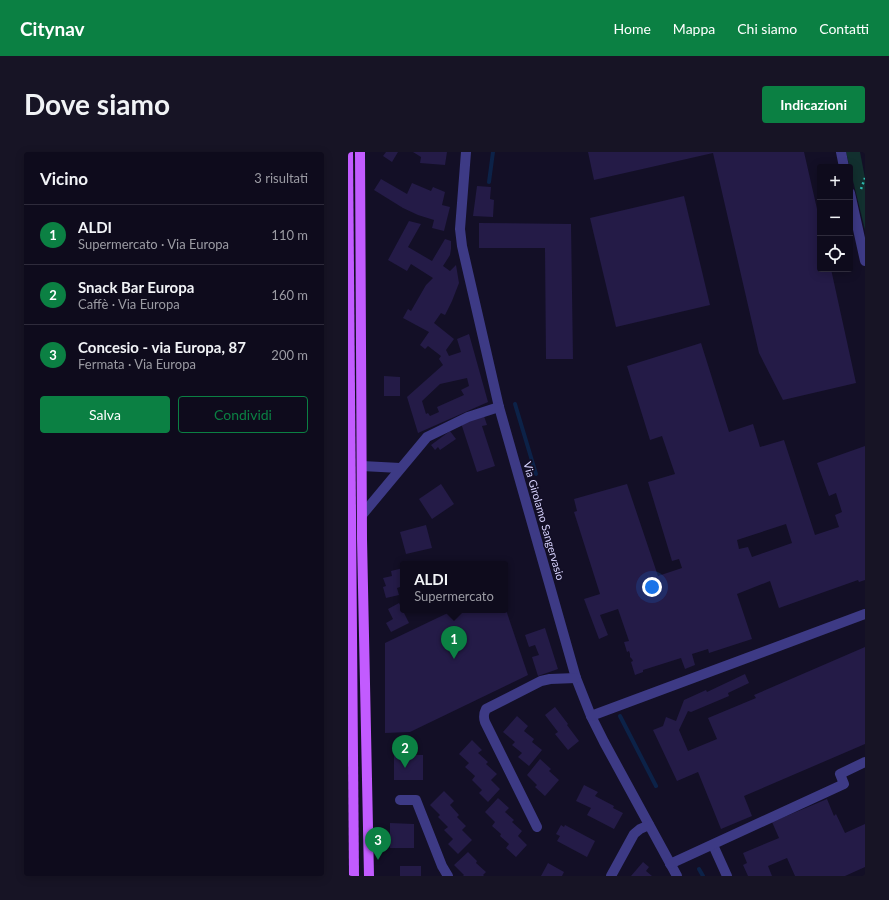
<!DOCTYPE html>
<html lang="it">
<head>
<meta charset="utf-8">
<style>
  body { margin:0; font-family:Lato,sans-serif; background:#171425; color:#f1f3f6 }
  .controls { position:absolute; right:12px; top:12px; display:grid; overflow:hidden; border-radius:4px; box-shadow:0 2px 10px #0003 }
  .controls button { width:36px; height:36px; display:grid; place-items:center; padding:0; border:0; border-bottom:1px solid #2e2b3b; background:#0e0b1c; color:#f1f3f6; font:20px sans-serif }
  .you { position:absolute; left:304px; top:435px; width:14px; height:14px; margin:-10px; border:3px solid #fff; border-radius:50%; background:#1a73e8; box-shadow:0 0 0 6px #1a73e833 }
  .badge { display:grid; place-items:center; width:26px; height:26px; border-radius:50%; background:#0b8043; color:#fff; font-size:13px; font-weight:700 }
  .pin { position:absolute; translate:-50% -33px; filter:drop-shadow(0 1px 2px #0008) }
  .pin::after { content:''; position:absolute; top:21px; width:14px; height:12px; background:inherit; clip-path:polygon(0 0,100% 0,50% 100%) }
  .popup { position:absolute; left:52px; top:409px; width:108px; height:52px; box-sizing:border-box; display:grid; place-content:center; border-radius:4px; background:#0e0b1c; filter:drop-shadow(0 1px 3px #0005); font-size:13px; white-space:nowrap; color:#9b9ba3 }
  .popup b { font-size:15px; color:#f1f3f6 }
  .popup::after { content:''; position:absolute; left:50%; top:100%; margin-left:-8px; border:8px solid transparent; border-top-color:#0e0b1c }
  .list { margin:0; padding:0; list-style:none }
  h2 { display:flex; justify-content:space-between; align-items:center; height:52px; margin:0; padding:0 16px; font-size:17px }
  h2 small { font-size:13px; font-weight:400; color:#9b9ba3 }
  .list li { display:grid; grid-template-columns:26px 1fr auto; gap:12px; align-items:center; box-sizing:border-box; height:60px; padding:0 16px; border-top:1px solid #2e2b3b }
  .list b { display:block; font-size:15px; white-space:nowrap }
  .list p { margin:0; font-size:13px; white-space:nowrap; color:#9b9ba3 }
  .list em { font-size:13px; font-style:normal; color:#9b9ba3 }
  .actions { display:flex; gap:8px; padding:12px 16px }
  .actions a { flex:1; padding:9px 0; border:1px solid #0b8043; border-radius:4px; text-align:center; font-size:14px; color:#0b8043 }
  .actions .main { background:#0b8043; color:#fff }
  .icon { flex:none; width:22px; height:22px; fill:none; stroke:currentColor; stroke-width:2; stroke-linecap:round; stroke-linejoin:round }
  .map { position:relative; flex:none; width:517px; height:724px; overflow:hidden; border-radius:4px }
  header { display:flex; align-items:center; gap:24px; box-sizing:border-box; height:56px; padding:0 20px; background:#0b8043; color:#fff }
  header strong { font-size:19px }
  nav { display:flex; gap:22px; margin-inline-start:auto; font-size:14px }
  .intro { display:flex; align-items:center; justify-content:space-between; box-sizing:border-box; height:96px; padding:0 24px }
  h1 { margin:0; font-size:28px }
  .button { padding:10px 18px; border-radius:4px; background:#0b8043; color:#fff; font-size:14px; font-weight:700 }
  main { display:flex; gap:24px; padding:0 24px }
  aside { flex:1; background:#0e0b1c; border-radius:4px; box-shadow:0 2px 10px #0003 }
  .map>svg:first-child { display:block }
</style>
</head>
<body>
<header>
<strong>Citynav</strong>
<nav><a>Home</a><a>Mappa</a><a>Chi siamo</a><a>Contatti</a></nav>
</header>
<div class="intro"><h1>Dove siamo</h1><a class="button">Indicazioni</a></div>
<main>
<aside>
<h2>Vicino<small>3 risultati</small></h2>
<ul class="list">
<li><span class="badge">1</span><div><b>ALDI</b><p>Supermercato · Via Europa</p></div><em>110 m</em></li>
<li><span class="badge">2</span><div><b>Snack Bar Europa</b><p>Caffè · Via Europa</p></div><em>160 m</em></li>
<li><span class="badge">3</span><div><b>Concesio - via Europa, 87</b><p>Fermata · Via Europa</p></div><em>200 m</em></li>
</ul>
<div class="actions"><a class="main">Salva</a><a>Condividi</a></div>
</aside>
<div class="map">
<svg width="517" height="724" viewBox="0 0 517 724">
  <rect width="100%" height="100%" fill="#130f26"/>
  <!-- green -->
  <path fill="#12302f" d="M 498,0 L 512,0 L 517,26 L 517,78 Z"/>
  <g fill="none" stroke-linecap="round" stroke-linejoin="round">
    <!-- stream -->
    <g stroke="#0c2248" stroke-width="4">
      <path d="M 141,30 L 145,0"/>
      <path d="M 167,252 L 188,322"/>
      <path d="M 272,564 L 308,634"/>
      <path d="M 351,717 L 355,724"/>
    </g>
  </g>
  <!-- building -->
  <g fill="#241b47" fill-rule="evenodd">
    <path d="M 38,0 L 50,0 L 44,10 L 35,4 Z"/>
    <path d="M 65,0 L 99,0 L 97,13 L 72,11 L 73,5 Z"/>
    <path d="M 240,0 L 456,0 L 472,70 L 472,117 L 483,117 L 508,231 L 435,248 L 411,201 L 365,1 L 246,28 Z"/>
    <path d="M 33,27 L 59,42 L 64,31 L 83,39 L 85,35 L 97,40 L 94,53 L 102,55 L 96,79 L 84,76 L 86,68 L 70,63 L 55,56 L 26,38 Z"/>
    <path d="M 129,34 L 143,35 L 142,47 L 146,48 L 145,65 L 125,64 Z"/>
    <path d="M 336,44 L 362,153 L 268,175 L 242,66 Z"/>
    <path d="M 61,69 L 73,72 L 60,95 L 84,109 L 97,87 L 103,89 L 103,97 L 102,103 L 95,114 L 102,119 L 108,113 L 111,131 L 104,149 L 97,163 L 93,161 L 86,171 L 106,187 L 98,198 L 101,204 L 113,200 L 109,187 L 121,182 L 140,250 L 70,281 L 59,245 L 95,213 L 91,207 L 93,204 L 80,194 L 77,197 L 72,193 L 81,180 L 55,166 L 60,157 L 63,159 L 78,133 L 85,126 L 63,112 L 59,119 L 40,108 ZM 119,226 L 121,234 L 113,238 L 116,243 L 89,255 L 91,260 L 82,264 L 80,261 L 78,262 L 74,249 L 92,232 Z"/>
    <path d="M 131,71 L 223,72 L 225,207 L 198,207 L 197,96 L 131,96 Z"/>
    <path d="M 353,191 L 381,280 L 405,272 L 412,295 L 436,288 L 467,383 L 491,375 L 487,363 L 494,360 L 488,341 L 481,344 L 469,311 L 517,294 L 517,428 L 511,430 L 510,428 L 431,456 L 422,429 L 389,442 L 404,487 L 361,501 L 360,497 L 344,502 L 347,513 L 337,517 L 333,506 L 295,518 L 295,520 L 287,523 L 283,510 L 285,509 L 284,507 L 282,505 L 282,502 L 281,499 L 279,500 L 276,490 L 281,489 L 270,457 L 252,463 L 260,483 L 251,487 L 236,447 L 252,442 L 226,360 L 229,359 L 226,347 L 279,332 L 310,424 L 334,416 L 331,407 L 324,409 L 300,330 L 327,322 L 314,284 L 302,288 L 279,214 ZM 438,372 L 444,391 L 404,405 L 400,395 L 391,397 L 389,388 Z"/>
    <path d="M 36,224 L 52,225 L 52,244 L 36,244 Z"/>
    <path d="M 136,264 L 139,273 L 134,274 L 147,314 L 129,320 L 113,271 Z"/>
    <path d="M 102,279 L 108,287 L 92,298 L 90,295 L 87,298 L 83,293 Z"/>
    <path d="M 93,332 L 106,352 L 84,367 L 71,347 Z"/>
    <path d="M 78,373 L 84,396 L 58,402 L 52,380 Z"/>
    <path d="M 55,416 L 55,434 L 49,436 L 51,443 L 38,446 L 35,435 L 38,434 L 35,426 L 44,424 L 43,419 Z"/>
    <path d="M 51,451 L 61,471 L 43,480 L 38,471 L 45,467 L 40,457 Z"/>
    <path d="M 106,458 L 158,458 L 180,523 L 62,580 L 37,581 L 37,491 Z"/>
    <path d="M 197,476 L 210,517 L 190,524 L 184,505 L 191,503 L 187,493 L 181,495 L 177,483 Z"/>
    <path d="M 517,495 L 517,592 L 396,644 L 404,664 L 373,677 L 350,620 L 329,629 L 305,578 L 315,574 L 318,565 L 328,569 L 336,548 L 358,538 L 359,540 L 397,522 L 401,531 L 380,541 L 381,544 L 343,560 L 340,559 L 331,578 L 340,599 L 369,587 L 360,566 L 408,546 L 406,543 Z"/>
    <path d="M 207,555 L 220,572 L 219,573 L 231,589 L 220,598 L 207,582 L 210,580 L 197,563 Z"/>
    <path d="M 169,564 L 180,574 L 176,579 L 186,587 L 184,590 L 194,598 L 181,614 L 170,605 L 174,601 L 164,593 L 167,590 L 155,580 Z"/>
    <path d="M 124,588 L 134,598 L 130,601 L 140,610 L 138,612 L 149,622 L 143,628 L 152,637 L 140,650 L 131,641 L 134,638 L 124,628 L 127,624 L 117,615 L 121,611 L 111,602 Z"/>
    <rect x="46" y="603" width="29" height="25"/>
    <path d="M 192,607 L 203,617 L 201,619 L 211,628 L 197,644 L 187,635 L 189,633 L 179,623 Z"/>
    <path d="M 236,633 L 250,640 L 247,644 L 266,654 L 265,656 L 275,661 L 266,677 L 239,663 L 243,656 L 228,649 Z"/>
    <path d="M 96,639 L 106,649 L 102,653 L 111,663 L 109,665 L 118,674 L 114,678 L 124,688 L 110,702 L 100,692 L 105,687 L 96,678 L 100,675 L 90,665 L 92,663 L 82,653 Z"/>
    <path d="M 150,646 L 161,656 L 157,660 L 166,668 L 164,670 L 174,679 L 170,684 L 179,693 L 168,705 L 158,696 L 161,692 L 152,684 L 153,682 L 144,674 L 147,670 L 137,660 Z"/>
    <path d="M 479,647 L 486,664 L 488,662 L 497,681 L 517,672 L 517,715 L 497,724 L 447,724 L 439,706 L 420,714 L 424,724 L 400,724 L 395,713 L 399,711 L 395,701 L 431,686 L 424,670 Z"/>
    <path d="M 42,671 L 66,672 L 66,696 L 42,696 Z"/>
    <path d="M 213,673 L 216,675 L 217,673 L 247,689 L 239,705 L 209,689 L 212,684 L 208,682 Z"/>
    <path d="M 120,700 L 129,709 L 128,711 L 138,720 L 135,723 L 136,724 L 115,724 L 116,723 L 106,713 Z"/>
    <path d="M 295,710 L 301,715 L 298,719 L 304,724 L 283,724 Z"/>
    <path d="M 200,711 L 216,720 L 214,724 L 193,724 Z"/>
    <rect x="52" y="714" width="21" height="10"/>
  </g>
  <g fill="none" stroke-linecap="round" stroke-linejoin="round">
    <!-- path -->
    <path stroke="#2fb8b0" stroke-width="2.5" stroke-dasharray="2 3" stroke-linecap="butt" d="M 513,37 L 517,26"/>
    <!-- minor -->
    <g stroke="#3d3a85" stroke-width="10">
      <path d="M 118,0 L 112,77 L 114,94 L 151,255 L 228,526 L 243,564 L 256,590 L 329,724"/>
      <path d="M 493,0 L 496,15"/>
      <path d="M 502,41 L 517,109"/>
      <path d="M 14,314 L 52,316"/>
      <path d="M 14,363 L 79,285 L 120,265 L 151,255"/>
      <path d="M 243,564 L 517,462"/>
      <path d="M 52,648 L 68,648 L 94,714 L 100,724"/>
      <path d="M 189,675 L 137,570 C 135,564 136,561 138,557 L 193,529 L 202,527 L 228,526"/>
      <path d="M 365,693 L 379,724"/>
      <path d="M 322,712 L 496,632 L 492,622 L 517,610"/>
      <path d="M 263,724 L 286,682 L 292,677 L 301,673"/>
    </g>
    <!-- major -->
    <g stroke="#c25bff" stroke-width="10">
      <path d="M 0,0 L 6,724"/>
      <path d="M 12,0 L 14,387 L 21,724"/>
    </g>
  </g>
  <g text-anchor="middle" stroke-width="3.5" stroke-linejoin="round" paint-order="stroke">
    <!-- street labels -->
    <g font-size="11" fill="#d9d4ff" stroke="#130f26">
      <text transform="translate(196 369) rotate(74)" y="4">Via Girolamo Sangervasio</text>
    </g>
  </g>
</svg>
<div class="controls">
<button>+</button>
<button>−</button>
<button><svg class="icon" aria-label="locate" viewBox="0 0 24 24"><circle cx="12" cy="12" r="6"/><path d="M12 2v4M12 18v4M2 12h4M18 12h4"/></svg></button>
</div>
<div class="you"></div>
<div class="pin badge" style="left:106px;top:507px">1</div>
<div class="popup"><b>ALDI</b>Supermercato</div>
<div class="pin badge" style="left:57px;top:616px">2</div>
<div class="pin badge" style="left:30px;top:708px">3</div>
</div>
</main>
</body>
</html>
